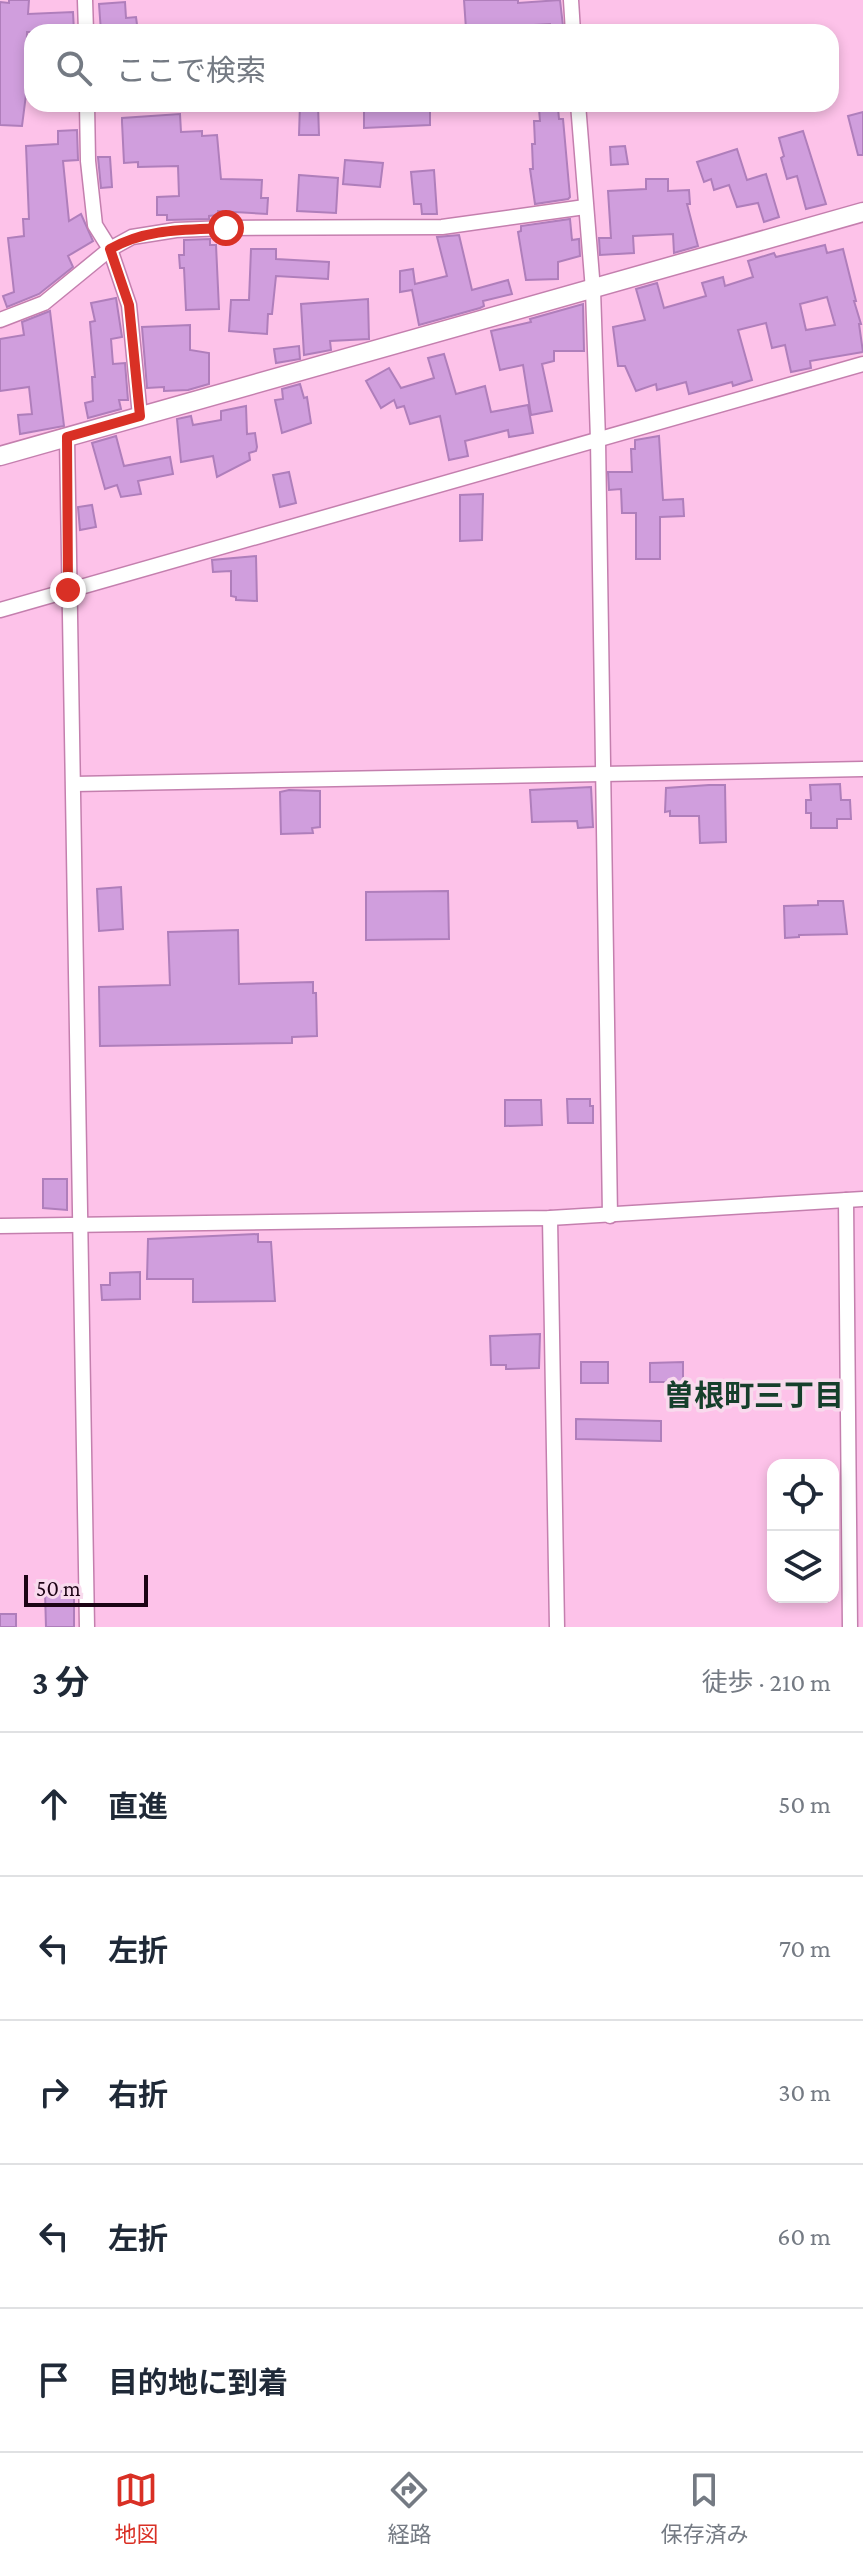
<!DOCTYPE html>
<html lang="ja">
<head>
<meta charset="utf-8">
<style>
  body { margin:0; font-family:"Crimson Pro","Noto Sans JP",serif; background:#f2f2f3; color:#1f2937 }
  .controls { position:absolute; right:24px; bottom:24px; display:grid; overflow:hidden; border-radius:16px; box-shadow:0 4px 12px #0003 }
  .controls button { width:72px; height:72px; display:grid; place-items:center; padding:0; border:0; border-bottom:2px solid #e0e1e3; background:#fff; color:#1f2937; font:40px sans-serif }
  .scale { position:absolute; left:24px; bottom:20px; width:124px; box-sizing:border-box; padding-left:8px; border:4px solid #1c0415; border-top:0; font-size:22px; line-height:28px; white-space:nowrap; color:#1c0415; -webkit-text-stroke:6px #f8daed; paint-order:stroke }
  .stop { position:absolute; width:24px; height:24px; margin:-18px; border:6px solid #d93025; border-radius:50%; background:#fff }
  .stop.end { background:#d93025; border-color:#fff; box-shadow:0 2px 8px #0008 }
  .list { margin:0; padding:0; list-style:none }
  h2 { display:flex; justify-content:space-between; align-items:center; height:104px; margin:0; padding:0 32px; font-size:34px }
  h2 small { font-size:26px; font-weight:400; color:#747a83 }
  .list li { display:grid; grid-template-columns:52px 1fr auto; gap:24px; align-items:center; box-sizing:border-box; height:144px; padding:0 32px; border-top:2px solid #e0e1e3 }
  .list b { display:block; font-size:30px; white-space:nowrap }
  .list em { font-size:26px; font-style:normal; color:#747a83 }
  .icon { flex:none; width:44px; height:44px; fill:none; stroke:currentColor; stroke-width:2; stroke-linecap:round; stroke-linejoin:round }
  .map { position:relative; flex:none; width:863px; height:1627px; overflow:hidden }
  .search { position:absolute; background:#fff; box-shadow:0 4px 12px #0003; left:24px; right:24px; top:24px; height:88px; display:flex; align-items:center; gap:20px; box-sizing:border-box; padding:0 28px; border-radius:24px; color:#747a83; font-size:30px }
  .sheet { height:824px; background:#fff }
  nav { display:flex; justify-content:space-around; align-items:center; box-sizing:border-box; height:112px; border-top:2px solid #e0e1e3; background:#fff; font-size:22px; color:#747a83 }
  nav a { display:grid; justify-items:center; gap:4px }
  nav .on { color:#d93025 }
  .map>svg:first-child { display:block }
</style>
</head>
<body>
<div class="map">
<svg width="863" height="1627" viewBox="0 0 863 1627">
  <rect width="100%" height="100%" fill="#fdc2e9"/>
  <!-- building -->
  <g fill="#d09edd" stroke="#af7ebb" stroke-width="2" fill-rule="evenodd">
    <path d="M 9,0 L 29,0 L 28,14 L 73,12 L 74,32 L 27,32 L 26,79 L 28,79 L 22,126 L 0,125 L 0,2 L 9,3 Z"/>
    <path d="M 464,0 L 518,0 L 518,3 L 560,0 L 563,26 L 550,27 L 550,24 L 466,29 Z"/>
    <path d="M 125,2 L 126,18 L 136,17 L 138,32 L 101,32 L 99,4 Z"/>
    <path d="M 300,104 L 318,105 L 319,135 L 299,135 Z"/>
    <path d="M 372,104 L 403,104 L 403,109 L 430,107 L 430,125 L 364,128 L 364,110 L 372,110 Z"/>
    <path d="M 558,108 L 559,119 L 563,119 L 570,197 L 568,199 L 535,204 L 530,169 L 533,169 L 532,144 L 535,144 L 534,121 L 540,121 L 539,109 Z"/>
    <path d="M 863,112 L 863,155 L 858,155 L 848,116 Z"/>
    <path d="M 180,114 L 181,132 L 202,131 L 202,136 L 217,135 L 221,179 L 262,180 L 261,198 L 268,198 L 267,214 L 218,211 L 218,215 L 209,216 L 209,219 L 167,220 L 167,215 L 157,215 L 157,197 L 179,196 L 178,166 L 138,167 L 138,162 L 124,163 L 122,122 L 122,118 Z"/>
    <path d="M 77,130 L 78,160 L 63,161 L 69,221 L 81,214 L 93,241 L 68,256 L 73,267 L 39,294 L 7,307 L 3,296 L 14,292 L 8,238 L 24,236 L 23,219 L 29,219 L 26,146 L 58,144 L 58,131 Z"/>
    <path d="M 803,131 L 826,204 L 806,209 L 797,176 L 787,179 L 781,158 L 784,156 L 779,138 Z"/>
    <path d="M 625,146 L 628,164 L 611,165 L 610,147 Z"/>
    <path d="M 737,149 L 747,180 L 766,174 L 779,217 L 764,222 L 758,203 L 737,207 L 729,185 L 714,190 L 711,179 L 704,182 L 697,162 Z"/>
    <path d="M 98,157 L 110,157 L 112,187 L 101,188 Z"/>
    <path d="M 345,160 L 383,163 L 380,187 L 343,184 Z"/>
    <path d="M 434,170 L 437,214 L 422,214 L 421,204 L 414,204 L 411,172 Z"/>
    <path d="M 299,175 L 338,178 L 336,213 L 297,211 Z"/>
    <path d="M 646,179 L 668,179 L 668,191 L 689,190 L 690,204 L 687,204 L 698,246 L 674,253 L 673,234 L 633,236 L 634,253 L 600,255 L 599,238 L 611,238 L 608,191 L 646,189 Z"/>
    <path d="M 570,219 L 572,240 L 579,239 L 580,256 L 558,262 L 558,279 L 526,280 L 518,232 L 521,231 L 521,226 Z"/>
    <path d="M 459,235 L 472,290 L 508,280 L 512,294 L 483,301 L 484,306 L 480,308 L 419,325 L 412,290 L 400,292 L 400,271 L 413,269 L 415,284 L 447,276 L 437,237 Z"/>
    <path d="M 210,239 L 210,245 L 216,245 L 219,309 L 186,310 L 184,268 L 180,268 L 179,255 L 184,255 L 184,240 Z"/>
    <path d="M 825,245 L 827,253 L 843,249 L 856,301 L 854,301 L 861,324 L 859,324 L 863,352 L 810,361 L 811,368 L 791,372 L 785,345 L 772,348 L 766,323 L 738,330 L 752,380 L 733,386 L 732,382 L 689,394 L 686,382 L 657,390 L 656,384 L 636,391 L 625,366 L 618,366 L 613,327 L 645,320 L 636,289 L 657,283 L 664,308 L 706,296 L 702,283 L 723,277 L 725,286 L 753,277 L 748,261 L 774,253 L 776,257 ZM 827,297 L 835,325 L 806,330 L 800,304 Z"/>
    <path d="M 251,249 L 276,249 L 276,259 L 329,262 L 328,279 L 276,276 L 272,314 L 268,314 L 267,334 L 229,331 L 231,300 L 249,300 Z"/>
    <path d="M 116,298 L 122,337 L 111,339 L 113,364 L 125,363 L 128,400 L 119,400 L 121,409 L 88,418 L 85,403 L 93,401 L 92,377 L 95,377 L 90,322 L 95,321 L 91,303 Z"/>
    <path d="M 368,299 L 369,339 L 330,341 L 331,350 L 304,355 L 301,304 Z"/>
    <path d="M 583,304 L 584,351 L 554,351 L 554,361 L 542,364 L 552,411 L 531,415 L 523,365 L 500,370 L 491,331 L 531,322 L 530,319 Z"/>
    <path d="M 50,311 L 64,426 L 20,434 L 18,415 L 32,414 L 29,387 L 0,391 L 0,339 L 24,335 L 22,322 Z"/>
    <path d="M 190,325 L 190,350 L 209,353 L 209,384 L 188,390 L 164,391 L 164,387 L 147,388 L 142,327 Z"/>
    <path d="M 299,346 L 300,359 L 276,363 L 274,349 Z"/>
    <path d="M 444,354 L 456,394 L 485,386 L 491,412 L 528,405 L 533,433 L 509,437 L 508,430 L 465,441 L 468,456 L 449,460 L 440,416 L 410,424 L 404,406 L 397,408 L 394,400 L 381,408 L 366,381 L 389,368 L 401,388 L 434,378 L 428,358 Z"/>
    <path d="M 300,384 L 304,398 L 307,397 L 311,423 L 282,433 L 275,400 L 283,399 L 282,389 Z"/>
    <path d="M 246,406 L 247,434 L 255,433 L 257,447 L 256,451 L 249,453 L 250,460 L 217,477 L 213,456 L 181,462 L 177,419 L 191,416 L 193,425 L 221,420 L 221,411 Z"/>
    <path d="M 116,436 L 124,466 L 170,457 L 173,474 L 138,481 L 141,494 L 121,497 L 117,485 L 105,489 L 92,443 Z"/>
    <path d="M 659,436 L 663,500 L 683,499 L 684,516 L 660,517 L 660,559 L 636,559 L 636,513 L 622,513 L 621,489 L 609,490 L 608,472 L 632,472 L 631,449 L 635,449 L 635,440 Z"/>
    <path d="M 289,472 L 296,503 L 280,507 L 273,475 Z"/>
    <path d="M 483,494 L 482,540 L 460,541 L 460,495 Z"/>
    <path d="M 92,505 L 96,527 L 80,530 L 78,507 Z"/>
    <path d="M 256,556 L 257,601 L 236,600 L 236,597 L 231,596 L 231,571 L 213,572 L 212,560 Z"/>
    <path d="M 840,784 L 841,800 L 850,800 L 851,819 L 837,819 L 837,828 L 811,828 L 811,813 L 806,813 L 806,800 L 811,800 L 810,785 Z"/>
    <path d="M 709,785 L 725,785 L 726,842 L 700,843 L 699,816 L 670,816 L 670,811 L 665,812 L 666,788 Z"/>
    <path d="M 591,787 L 593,827 L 578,828 L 577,821 L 532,822 L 530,790 Z"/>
    <path d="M 289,790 L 320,791 L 320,827 L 312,828 L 313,833 L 281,834 L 280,792 Z"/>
    <path d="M 121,887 L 123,929 L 99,931 L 97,889 Z"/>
    <path d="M 448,891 L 449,939 L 366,940 L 366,892 Z"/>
    <path d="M 818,901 L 843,901 L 847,934 L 799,935 L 799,937 L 785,938 L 784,906 L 818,905 Z"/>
    <path d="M 238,930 L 239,984 L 313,982 L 313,993 L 316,993 L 317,1036 L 292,1037 L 292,1043 L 100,1046 L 99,987 L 170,985 L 168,932 Z"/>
    <path d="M 567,1099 L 590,1099 L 590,1106 L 593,1106 L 593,1123 L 568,1123 Z"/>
    <path d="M 505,1100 L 541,1100 L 542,1125 L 505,1126 Z"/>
    <path d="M 43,1179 L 67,1179 L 67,1210 L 43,1208 Z"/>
    <path d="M 258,1234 L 258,1242 L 271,1242 L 275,1301 L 193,1302 L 193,1279 L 147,1279 L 148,1239 Z"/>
    <path d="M 140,1272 L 140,1299 L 102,1300 L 101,1285 L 110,1285 L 110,1273 Z"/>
    <path d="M 540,1334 L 539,1368 L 506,1369 L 506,1365 L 491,1365 L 490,1336 Z"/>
    <rect x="581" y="1362" width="27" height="21"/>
    <path d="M 683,1362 L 683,1382 L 650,1382 L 650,1363 Z"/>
    <path d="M 576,1419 L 661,1421 L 661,1441 L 576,1439 Z"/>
    <path d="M 74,1589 L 74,1627 L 46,1627 L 45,1592 Z"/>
    <rect x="0" y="1614" width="16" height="13"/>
  </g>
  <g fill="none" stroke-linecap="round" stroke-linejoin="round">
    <defs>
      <g id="minor">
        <path d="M 85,0 L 86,32"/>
        <path d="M 571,0 L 573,32"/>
        <path d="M 87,104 L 88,161 L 95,225 L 110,249 L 129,305 L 140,416"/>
        <path d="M 578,104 L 593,290 L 598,440 L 610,1216"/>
        <path d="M 0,320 L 44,303 L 110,249 L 132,237 L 176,230 L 226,228 L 442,227 L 585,207"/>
        <path d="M 67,437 L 87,1627"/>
        <path d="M 0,610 L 863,364"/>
        <path d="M 74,784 L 863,769"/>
        <path d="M 846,1200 L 850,1627"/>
        <path d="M 550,1218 L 557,1627"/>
        <path d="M 0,1226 L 550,1218 L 863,1199"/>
      </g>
      <path id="tertiary" d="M 0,456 L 863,212"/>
    </defs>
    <!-- minor casing -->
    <use href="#minor" stroke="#c47fae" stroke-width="17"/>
    <!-- tertiary casing -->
    <use href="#tertiary" stroke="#c47fae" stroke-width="21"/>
    <!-- minor -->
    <use href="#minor" stroke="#fff" stroke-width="14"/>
    <!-- tertiary -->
    <use href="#tertiary" stroke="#fff" stroke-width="18"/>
  </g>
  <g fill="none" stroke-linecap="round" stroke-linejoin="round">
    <!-- route -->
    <path stroke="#d93025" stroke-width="10" d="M 68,590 L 67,437 L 140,416 L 129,305 L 110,249 C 147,228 185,230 226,228"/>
  </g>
  <g text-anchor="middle" stroke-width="7" stroke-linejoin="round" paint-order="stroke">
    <!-- neighbourhood labels -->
    <g font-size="30" font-weight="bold" fill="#153f2b" stroke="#f8daed">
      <text x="754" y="1406">曽根町三丁目</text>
    </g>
  </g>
</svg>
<div class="controls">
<button><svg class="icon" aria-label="locate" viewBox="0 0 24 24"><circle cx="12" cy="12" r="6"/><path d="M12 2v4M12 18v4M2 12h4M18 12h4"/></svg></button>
<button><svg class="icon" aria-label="layers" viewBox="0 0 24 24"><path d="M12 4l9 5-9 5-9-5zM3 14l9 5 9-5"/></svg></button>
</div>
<div class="scale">50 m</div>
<div class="stop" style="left:226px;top:228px"></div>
<div class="stop end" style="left:68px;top:590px"></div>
<div class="search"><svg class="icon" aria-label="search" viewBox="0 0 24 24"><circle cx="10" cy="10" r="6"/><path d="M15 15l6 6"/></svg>ここで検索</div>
</div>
<section class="sheet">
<h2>3 分<small>徒歩 · 210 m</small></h2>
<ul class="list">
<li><svg class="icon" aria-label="ahead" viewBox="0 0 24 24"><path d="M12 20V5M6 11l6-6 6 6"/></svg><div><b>直進</b></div><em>50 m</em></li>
<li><svg class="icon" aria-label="left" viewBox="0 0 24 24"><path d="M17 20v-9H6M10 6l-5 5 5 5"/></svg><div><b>左折</b></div><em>70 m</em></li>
<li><svg class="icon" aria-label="right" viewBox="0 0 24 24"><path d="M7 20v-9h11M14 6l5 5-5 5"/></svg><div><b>右折</b></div><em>30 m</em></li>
<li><svg class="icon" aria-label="left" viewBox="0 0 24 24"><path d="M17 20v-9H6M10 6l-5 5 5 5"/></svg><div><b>左折</b></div><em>60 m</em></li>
<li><svg class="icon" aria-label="arrive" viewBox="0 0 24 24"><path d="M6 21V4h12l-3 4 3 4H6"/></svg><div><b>目的地に到着</b></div></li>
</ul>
</section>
<nav>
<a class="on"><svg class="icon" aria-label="map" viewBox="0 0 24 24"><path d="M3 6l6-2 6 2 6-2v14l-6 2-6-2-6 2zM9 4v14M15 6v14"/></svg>地図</a>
<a><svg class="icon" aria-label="directions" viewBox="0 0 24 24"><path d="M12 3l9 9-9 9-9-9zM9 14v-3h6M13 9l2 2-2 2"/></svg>経路</a>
<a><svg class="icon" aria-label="saved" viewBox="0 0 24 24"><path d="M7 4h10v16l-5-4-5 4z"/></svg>保存済み</a>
</nav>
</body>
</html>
